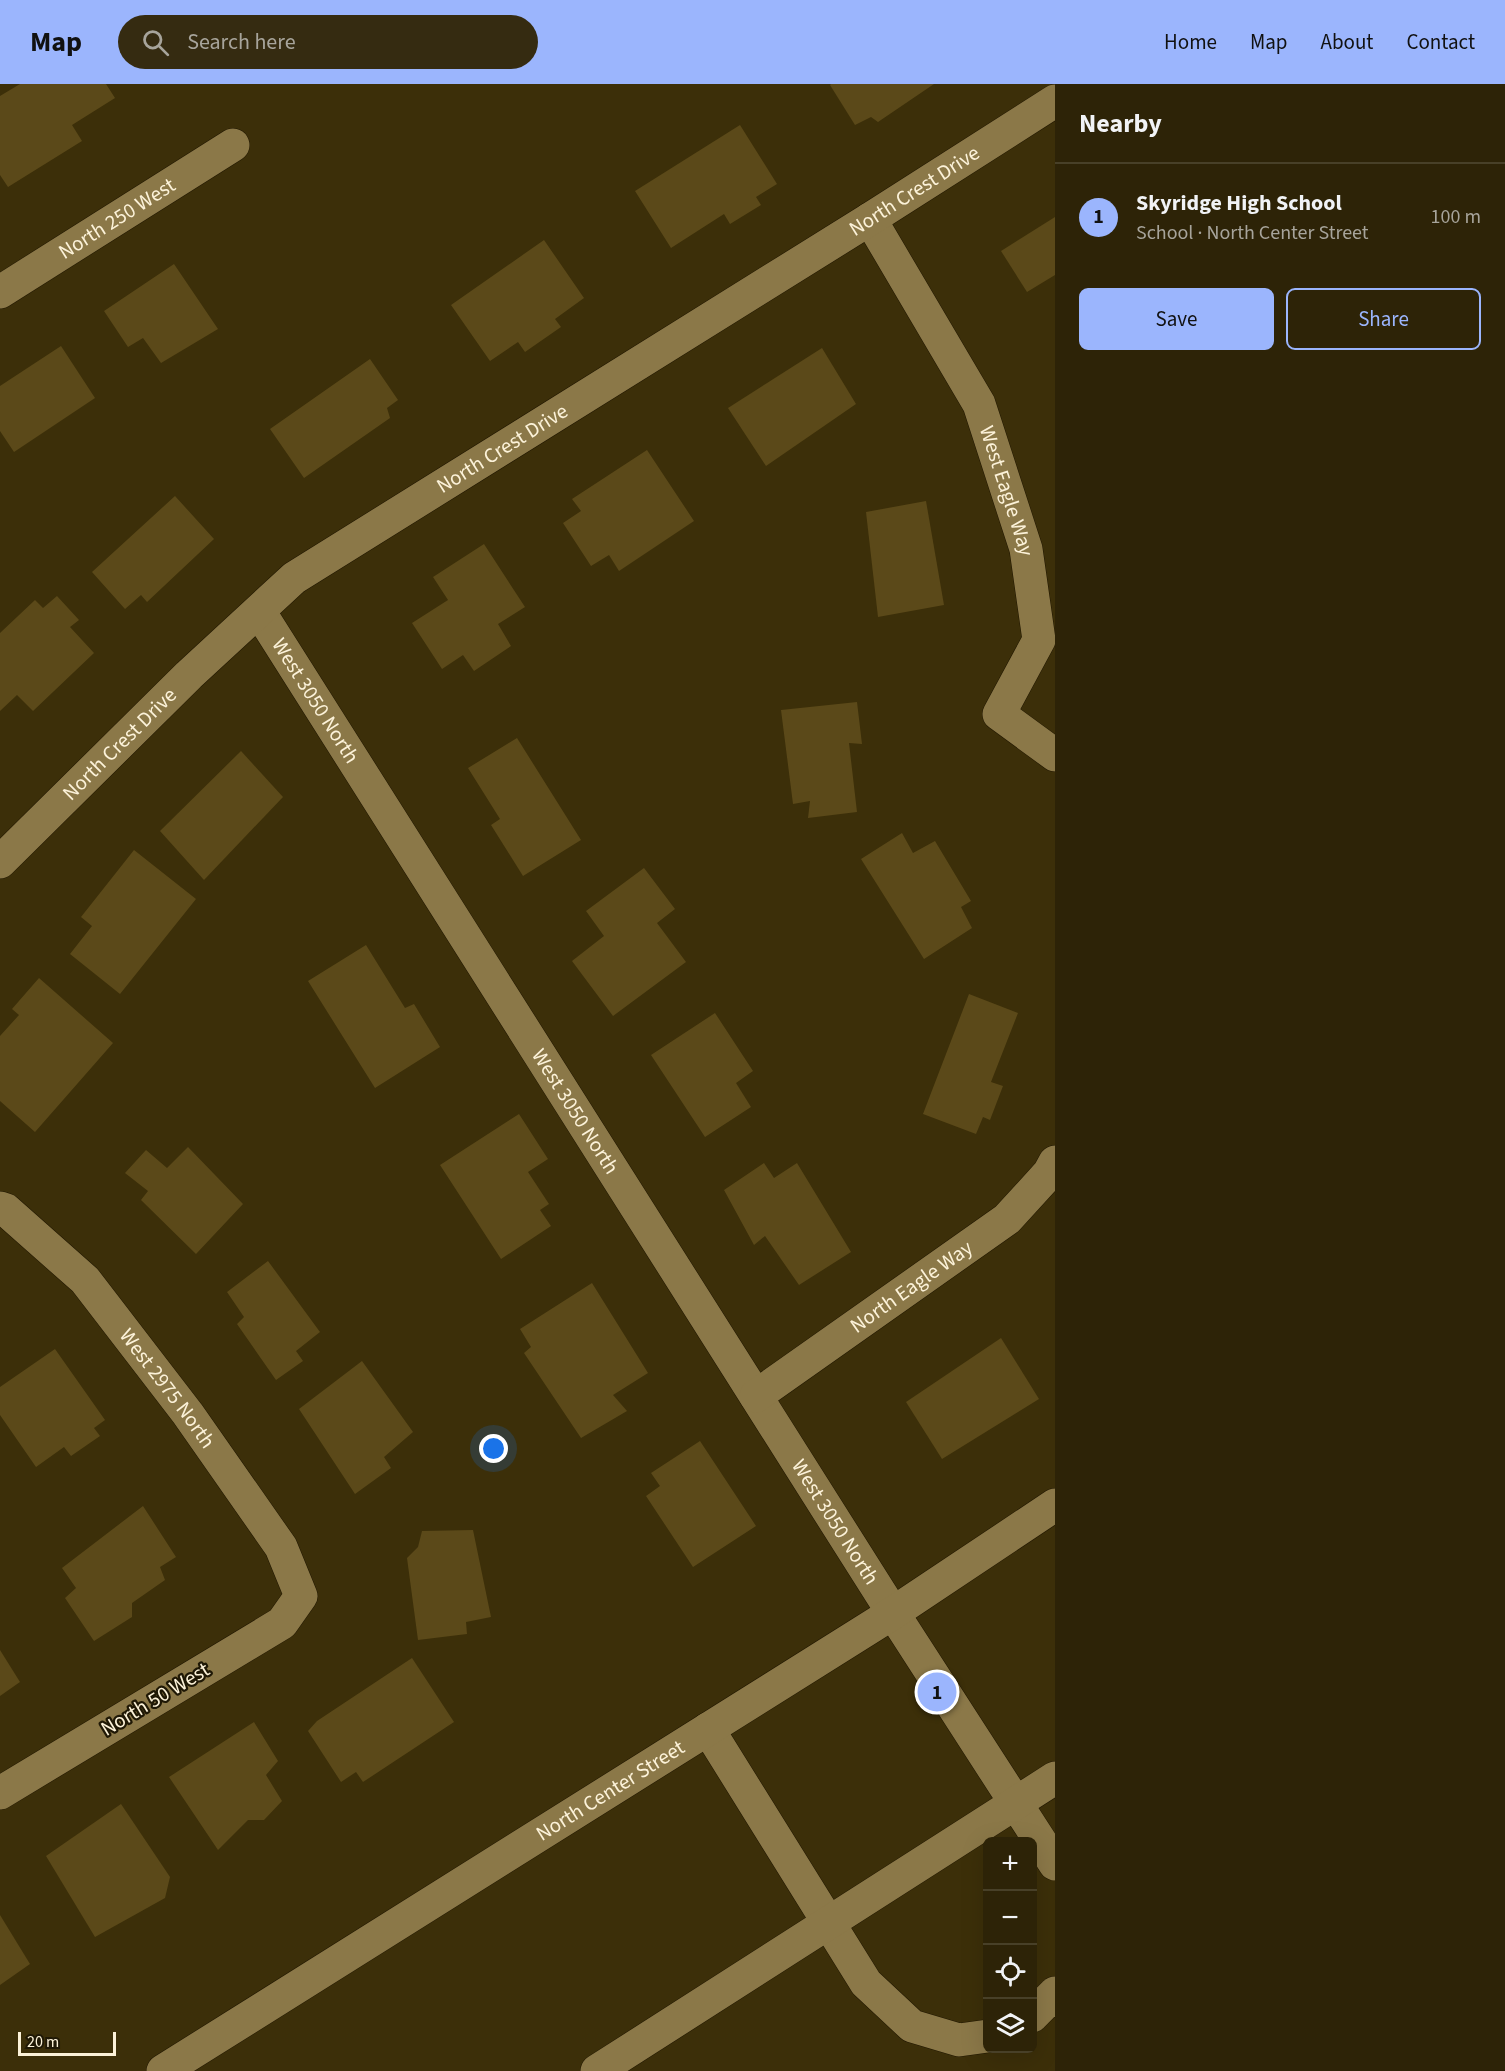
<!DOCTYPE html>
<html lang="en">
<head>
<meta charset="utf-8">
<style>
  body { margin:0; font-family:"Source Sans 3",sans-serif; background:#352b11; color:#f1f3f6 }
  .controls { position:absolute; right:18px; bottom:18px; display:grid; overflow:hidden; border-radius:9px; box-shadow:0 6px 24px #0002 }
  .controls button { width:54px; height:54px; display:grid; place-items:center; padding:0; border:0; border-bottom:2px solid #484028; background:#2d2307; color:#f1f3f6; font:30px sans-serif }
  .scale { position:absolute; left:18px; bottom:15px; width:98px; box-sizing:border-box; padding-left:6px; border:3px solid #fcf2d9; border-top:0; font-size:16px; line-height:21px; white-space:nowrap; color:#fcf2d9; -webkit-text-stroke:4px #1f1805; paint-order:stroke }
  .you { position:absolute; left:494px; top:1365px; width:21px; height:21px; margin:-15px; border:4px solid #fff; border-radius:50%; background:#1a73e8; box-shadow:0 0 0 9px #1a73e833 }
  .badge { display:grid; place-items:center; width:39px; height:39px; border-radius:50%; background:#9bb5fd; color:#111; font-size:20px; font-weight:700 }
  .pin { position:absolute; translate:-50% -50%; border:3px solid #fff; box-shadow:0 2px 6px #0006 }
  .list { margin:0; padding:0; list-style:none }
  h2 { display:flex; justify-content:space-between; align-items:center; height:78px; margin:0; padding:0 24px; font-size:26px }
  h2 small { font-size:20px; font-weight:400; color:#a7a49b }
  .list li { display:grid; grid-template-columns:39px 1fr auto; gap:18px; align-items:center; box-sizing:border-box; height:108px; padding:0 24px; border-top:2px solid #484028 }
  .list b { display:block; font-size:22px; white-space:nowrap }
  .list p { margin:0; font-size:20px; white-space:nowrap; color:#a7a49b }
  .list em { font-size:20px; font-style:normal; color:#a7a49b }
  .actions { display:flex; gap:12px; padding:18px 24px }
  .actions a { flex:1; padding:14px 0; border:2px solid #9bb5fd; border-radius:9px; text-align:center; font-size:21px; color:#9bb5fd }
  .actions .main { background:#9bb5fd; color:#111 }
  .icon { flex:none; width:33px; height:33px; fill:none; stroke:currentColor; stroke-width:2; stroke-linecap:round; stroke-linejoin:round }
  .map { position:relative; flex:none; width:1055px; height:1987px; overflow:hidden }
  header { display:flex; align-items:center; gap:36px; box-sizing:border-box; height:84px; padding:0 30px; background:#9bb5fd; color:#111 }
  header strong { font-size:28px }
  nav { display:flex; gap:33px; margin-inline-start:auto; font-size:21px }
  .search { width:420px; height:54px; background:#352b11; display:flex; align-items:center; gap:15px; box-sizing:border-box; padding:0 21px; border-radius:33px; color:#a7a49b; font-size:22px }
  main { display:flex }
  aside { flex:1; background:#2d2307 }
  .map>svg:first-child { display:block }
</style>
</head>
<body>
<header>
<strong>Map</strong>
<div class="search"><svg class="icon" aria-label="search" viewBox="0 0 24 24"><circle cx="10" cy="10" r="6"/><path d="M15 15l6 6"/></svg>Search here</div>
<nav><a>Home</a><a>Map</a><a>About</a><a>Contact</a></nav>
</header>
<main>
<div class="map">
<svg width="1055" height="1987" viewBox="0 0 1055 1987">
  <rect width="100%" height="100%" fill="#3c2f09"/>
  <!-- building -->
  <g fill="#5b4919">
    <path d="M 20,0 L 106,0 L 115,14 L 72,41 L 82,57 L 8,103 L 0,91 L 0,12 Z"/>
    <path d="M 831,0 L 934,0 L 878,38 L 871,33 L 855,41 L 830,1 Z"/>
    <path d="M 740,41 L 777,100 L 756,113 L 761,121 L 730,140 L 724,130 L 671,164 L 635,107 Z"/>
    <path d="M 1055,133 L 1055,191 L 1027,208 L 1001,167 Z"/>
    <path d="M 544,156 L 584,214 L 555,235 L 561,243 L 525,268 L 518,258 L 490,277 L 451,221 Z"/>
    <path d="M 174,180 L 218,245 L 161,279 L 143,254 L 128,263 L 104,227 Z"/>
    <path d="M 61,262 L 95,314 L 14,368 L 0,347 L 0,302 Z"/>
    <path d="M 822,264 L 856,320 L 766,382 L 728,324 Z"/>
    <path d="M 370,275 L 398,316 L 387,324 L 390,334 L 304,394 L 270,345 Z"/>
    <path d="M 647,366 L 694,437 L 619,487 L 609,471 L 591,482 L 563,439 L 581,427 L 572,415 Z"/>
    <path d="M 175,412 L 214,455 L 147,518 L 141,511 L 125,525 L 92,488 Z"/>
    <path d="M 926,417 L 944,521 L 878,533 L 866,428 Z"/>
    <path d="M 484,460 L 525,523 L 498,540 L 511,562 L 474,587 L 463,571 L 442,585 L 412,539 L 448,516 L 433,493 Z"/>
    <path d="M 57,512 L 79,536 L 70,543 L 94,569 L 33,627 L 17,611 L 0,627 L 0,549 L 35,516 L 43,524 Z"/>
    <path d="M 857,618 L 862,660 L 849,659 L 857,728 L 808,734 L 810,717 L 793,720 L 781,626 Z"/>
    <path d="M 517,654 L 581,756 L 523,792 L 491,741 L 500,735 L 468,684 Z"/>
    <path d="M 241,667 L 283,713 L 204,796 L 160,747 Z"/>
    <path d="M 902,749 L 913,769 L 935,757 L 971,817 L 961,823 L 972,844 L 924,875 L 861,775 Z"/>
    <path d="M 134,766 L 196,815 L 120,910 L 70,870 L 92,842 L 81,833 Z"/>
    <path d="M 644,784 L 675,825 L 657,839 L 686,878 L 613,932 L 572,877 L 604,852 L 586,827 Z"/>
    <path d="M 366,861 L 405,924 L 414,920 L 440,963 L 375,1004 L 308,897 Z"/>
    <path d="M 39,894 L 113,959 L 35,1048 L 0,1017 L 0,952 L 19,931 L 12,925 Z"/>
    <path d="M 969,910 L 1018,929 L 991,998 L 1003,1002 L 990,1036 L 983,1033 L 976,1050 L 923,1030 Z"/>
    <path d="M 715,929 L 753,987 L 736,999 L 751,1023 L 705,1053 L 651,971 Z"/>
    <path d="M 519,1030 L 548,1075 L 528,1088 L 549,1120 L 540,1126 L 551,1142 L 501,1175 L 440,1081 Z"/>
    <path d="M 188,1063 L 243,1120 L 196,1170 L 141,1116 L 148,1107 L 125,1089 L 146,1066 L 167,1084 Z"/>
    <path d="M 764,1079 L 774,1094 L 797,1079 L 851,1168 L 799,1201 L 765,1152 L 754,1161 L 724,1106 Z"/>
    <path d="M 268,1177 L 320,1248 L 296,1267 L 303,1277 L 276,1296 L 237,1240 L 244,1233 L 227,1208 Z"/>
    <path d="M 592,1199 L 648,1289 L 613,1311 L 627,1327 L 581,1354 L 524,1269 L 531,1263 L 520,1245 Z"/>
    <path d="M 1001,1254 L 1039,1315 L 942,1375 L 906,1318 Z"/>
    <path d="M 55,1265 L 105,1336 L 94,1344 L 100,1352 L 71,1372 L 64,1363 L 36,1383 L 0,1331 L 0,1303 Z"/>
    <path d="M 362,1277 L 413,1348 L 384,1373 L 391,1384 L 355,1410 L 299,1325 Z"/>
    <path d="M 700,1357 L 756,1442 L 693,1483 L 646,1412 L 660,1402 L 651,1389 Z"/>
    <path d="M 143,1422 L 176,1473 L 160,1483 L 165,1496 L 132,1519 L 132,1533 L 94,1557 L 65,1514 L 76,1504 L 62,1484 Z"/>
    <path d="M 473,1446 L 491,1533 L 466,1538 L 467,1550 L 418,1556 L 407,1474 L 418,1463 L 422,1447 Z"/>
    <path d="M 0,1566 L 20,1598 L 0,1612 Z"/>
    <path d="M 412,1574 L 454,1638 L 363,1698 L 356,1688 L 341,1698 L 308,1647 L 317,1637 Z"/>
    <path d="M 254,1638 L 278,1677 L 266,1691 L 282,1717 L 264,1736 L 248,1736 L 218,1766 L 169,1693 Z"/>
    <path d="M 121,1720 L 170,1793 L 165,1814 L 95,1853 L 46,1772 Z"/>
    <path d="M 0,1831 L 30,1880 L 0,1901 Z"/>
  </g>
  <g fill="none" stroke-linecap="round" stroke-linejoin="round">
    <defs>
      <g id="minor">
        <path id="s1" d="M 870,135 L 979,320 L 1026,465 L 1039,556 L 999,630 L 1055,671"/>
        <path id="s2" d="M 0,208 L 233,61"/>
        <path id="s3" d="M 259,527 L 893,1529 L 1055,1780"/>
        <path id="s4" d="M 0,778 L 189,591 L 294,494 L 870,135 L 1055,17"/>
        <path id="s5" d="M 0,1124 L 6,1126 L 85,1196 L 188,1330 L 281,1463 L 301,1512 L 282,1539 L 0,1709"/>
        <path id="s6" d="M 756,1312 L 1007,1135 L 1049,1089 L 1055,1078"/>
        <path d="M 708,1645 L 866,1899 L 912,1942 L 959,1956 L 988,1952"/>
        <path d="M 1032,1932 L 1055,1909"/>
        <path id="s7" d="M 163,1987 L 893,1529 L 1055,1421"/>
        <path d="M 597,1987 L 1055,1694"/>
      </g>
    </defs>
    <!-- minor casing -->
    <use href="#minor" stroke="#211701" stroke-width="34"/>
    <!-- minor -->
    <use href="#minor" stroke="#8b7848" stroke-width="33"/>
  </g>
  <g text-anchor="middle" stroke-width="4.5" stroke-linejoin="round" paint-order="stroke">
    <!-- street labels -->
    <g font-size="21" fill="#fcf2d9" stroke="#1f1805">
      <text dy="7" stroke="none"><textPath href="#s4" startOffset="1140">North Crest Drive</textPath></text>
      <text dy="7" stroke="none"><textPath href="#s2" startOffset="138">North 250 West</textPath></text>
      <text dy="7" stroke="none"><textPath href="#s4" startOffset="654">North Crest Drive</textPath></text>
      <text dy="7" stroke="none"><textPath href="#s1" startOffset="306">West Eagle Way</textPath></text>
      <text dy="7" stroke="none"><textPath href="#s3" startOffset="106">West 3050 North</textPath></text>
      <text dy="7" stroke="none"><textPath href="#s4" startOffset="168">North Crest Drive</textPath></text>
      <text dy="7" stroke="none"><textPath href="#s3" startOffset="592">West 3050 North</textPath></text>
      <text dy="7" stroke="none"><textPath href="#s6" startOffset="190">North Eagle Way</textPath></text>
      <text dy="7" stroke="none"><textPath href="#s5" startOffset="248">West 2975 North</textPath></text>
      <text dy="7" stroke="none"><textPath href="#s3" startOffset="1078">West 3050 North</textPath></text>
      <text transform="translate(155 1615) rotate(-31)" y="7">North 50 West</text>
      <text dy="7" stroke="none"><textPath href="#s7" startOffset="528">North Center Street</textPath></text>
    </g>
  </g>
</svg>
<div class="controls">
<button>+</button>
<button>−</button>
<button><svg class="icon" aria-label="locate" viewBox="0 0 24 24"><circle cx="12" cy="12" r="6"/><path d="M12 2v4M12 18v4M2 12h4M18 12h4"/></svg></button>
<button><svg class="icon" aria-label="layers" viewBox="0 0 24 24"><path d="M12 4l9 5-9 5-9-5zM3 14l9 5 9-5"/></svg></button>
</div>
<div class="scale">20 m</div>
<div class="you"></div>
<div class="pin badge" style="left:937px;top:1608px">1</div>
</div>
<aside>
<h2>Nearby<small></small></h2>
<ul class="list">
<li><span class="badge">1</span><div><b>Skyridge High School</b><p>School · North Center Street</p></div><em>100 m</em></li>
</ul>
<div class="actions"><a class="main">Save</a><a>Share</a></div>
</aside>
</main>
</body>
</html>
